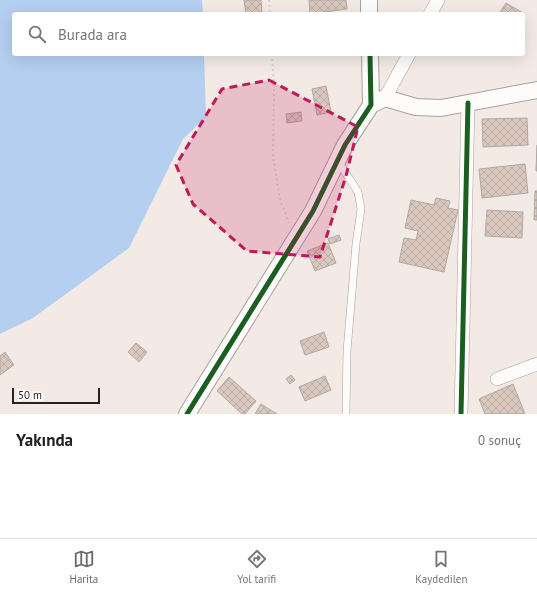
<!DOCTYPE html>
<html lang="tr">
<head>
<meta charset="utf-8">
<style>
  body { margin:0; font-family:"PT Sans",sans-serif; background:#f6f6f6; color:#202124 }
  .scale { position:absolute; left:12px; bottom:10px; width:88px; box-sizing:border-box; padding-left:4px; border:2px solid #28221f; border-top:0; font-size:11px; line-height:14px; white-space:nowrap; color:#28221f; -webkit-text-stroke:3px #fff; paint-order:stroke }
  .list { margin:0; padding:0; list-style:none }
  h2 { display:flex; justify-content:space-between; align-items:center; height:52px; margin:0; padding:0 16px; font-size:17px }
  h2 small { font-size:13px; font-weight:400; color:#757577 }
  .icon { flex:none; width:22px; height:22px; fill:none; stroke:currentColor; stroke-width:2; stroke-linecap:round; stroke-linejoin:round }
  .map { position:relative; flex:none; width:537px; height:414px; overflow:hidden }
  .search { position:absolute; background:#fff; box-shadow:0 4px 16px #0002; left:12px; right:12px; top:12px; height:44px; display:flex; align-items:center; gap:10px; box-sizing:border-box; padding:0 14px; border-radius:4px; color:#757577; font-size:15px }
  .sheet { height:124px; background:#fff }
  nav { display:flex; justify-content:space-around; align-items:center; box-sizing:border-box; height:56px; border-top:1px solid #e0e0e0; background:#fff; font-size:11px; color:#757577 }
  nav a { display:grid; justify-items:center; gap:2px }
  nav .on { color:#6f6864 }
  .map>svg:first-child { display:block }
</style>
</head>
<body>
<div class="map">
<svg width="537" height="414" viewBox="0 0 537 414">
  <defs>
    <pattern id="building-cross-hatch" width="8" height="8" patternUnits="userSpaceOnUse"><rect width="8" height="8" fill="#dac8be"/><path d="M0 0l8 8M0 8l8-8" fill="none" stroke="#bbaca3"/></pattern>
  </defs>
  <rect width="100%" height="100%" fill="#f3eae5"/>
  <!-- water -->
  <path fill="#b5cff0" d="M 0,0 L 202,0 L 203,14 L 14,14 L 14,54 L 204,54 L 206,117 L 183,139 L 129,248 L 33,318 L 0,334 Z"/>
  <!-- building -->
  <g fill="url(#building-cross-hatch)" stroke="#b0a9a5">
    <path d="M 244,0 L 261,0 L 262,14 L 246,14 Z"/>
    <path d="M 309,0 L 346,0 L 347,9 L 310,14 Z"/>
    <path d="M 506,3 L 523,13 L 523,14 L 499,14 Z"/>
    <path d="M 326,86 L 331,112 L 317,115 L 312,89 Z"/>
    <path d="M 301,112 L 302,121 L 287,123 L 286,114 Z"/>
    <path d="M 527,118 L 528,145 L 483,147 L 482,119 Z"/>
    <path d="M 537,145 L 537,171 L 536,171 Z"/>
    <path d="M 525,164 L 528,193 L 482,198 L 479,169 Z"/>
    <path d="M 535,191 L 537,191 L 537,220 L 534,220 Z"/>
    <path d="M 436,198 L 450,201 L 448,208 L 458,210 L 444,272 L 399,262 L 404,238 L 416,240 L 418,231 L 405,228 L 411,200 L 434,205 Z"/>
    <path d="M 487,210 L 523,212 L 522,238 L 485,236 Z"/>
    <path d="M 339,235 L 341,240 L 330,244 L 328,239 Z"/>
    <path d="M 328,243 L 336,263 L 315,271 L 307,251 Z"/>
    <path d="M 324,332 L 329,347 L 305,355 L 300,341 Z"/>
    <path d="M 136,343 L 147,352 L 139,362 L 128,352 Z"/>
    <path d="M 5,352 L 14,365 L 0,375 L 0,356 Z"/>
    <path d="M 291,375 L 295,380 L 290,384 L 286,379 Z"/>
    <path d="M 325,376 L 331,390 L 305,401 L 299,387 Z"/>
    <path d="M 229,377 L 256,401 L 245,414 L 242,414 L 217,391 Z"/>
    <path d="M 513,384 L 525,414 L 485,414 L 479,399 Z"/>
    <path d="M 261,404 L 277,414 L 255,414 Z"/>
  </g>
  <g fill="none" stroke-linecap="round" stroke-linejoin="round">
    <defs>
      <path id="service" d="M 338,161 L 358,192 L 361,209 L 356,244 L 347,351 L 346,414"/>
      <g id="minor">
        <path d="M 430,14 L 438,0"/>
        <path d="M 385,98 L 409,54"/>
        <path d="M 497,379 L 537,364"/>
        <path d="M 461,414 L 468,103"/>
      </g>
      <g id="tertiary">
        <path d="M 369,0 L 369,14"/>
        <path d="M 371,105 L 385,98 L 416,107 L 441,108 L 537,90"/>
        <path d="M 187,414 L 313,211 L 345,145 L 371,105 L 370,54"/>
      </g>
    </defs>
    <!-- service casing -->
    <use href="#service" stroke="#a8a19e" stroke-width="8"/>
    <!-- minor casing -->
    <use href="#minor" stroke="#a8a19e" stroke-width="14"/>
    <!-- tertiary casing -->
    <use href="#tertiary" stroke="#a8a19e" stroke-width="18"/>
    <!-- path -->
    <g stroke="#d4d1d0" stroke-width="2" stroke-dasharray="2 3" stroke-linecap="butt">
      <path d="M 269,0 L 270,14"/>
      <path d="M 272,54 L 274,87 L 273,157 L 280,200 L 289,223"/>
    </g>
    <!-- service -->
    <use href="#service" stroke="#fdfcfb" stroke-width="7"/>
    <!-- minor -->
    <use href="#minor" stroke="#fdfcfb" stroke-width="13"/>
    <!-- tertiary -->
    <use href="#tertiary" stroke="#fdfcfb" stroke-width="16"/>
    <defs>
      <g id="cycleway">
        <path d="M 187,414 L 313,211 L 345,145 L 371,105 L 370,54"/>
        <path d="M 461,414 L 468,103"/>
      </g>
    </defs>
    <!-- cycleway casing -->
    <use href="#cycleway" stroke="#fff" stroke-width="8"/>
    <!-- cycleway -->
    <use href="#cycleway" stroke="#1b5e20" stroke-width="5"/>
  </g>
  <!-- marked area -->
  <path fill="#c2185b" fill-opacity="0.2" stroke="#c2185b" stroke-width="3" stroke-dasharray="8 5" stroke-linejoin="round" d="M 269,80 L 358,127 L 346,176 L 320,257 L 247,251 L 193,204 L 176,165 L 222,89 Z"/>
</svg>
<div class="scale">50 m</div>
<div class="search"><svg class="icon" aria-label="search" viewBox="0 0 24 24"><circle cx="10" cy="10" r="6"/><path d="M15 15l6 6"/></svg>Burada ara</div>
</div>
<section class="sheet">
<h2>Yakında<small>0 sonuç</small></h2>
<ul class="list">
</ul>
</section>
<nav>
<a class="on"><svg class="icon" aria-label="map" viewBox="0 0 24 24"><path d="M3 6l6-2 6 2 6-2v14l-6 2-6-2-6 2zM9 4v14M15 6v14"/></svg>Harita</a>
<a><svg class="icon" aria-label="directions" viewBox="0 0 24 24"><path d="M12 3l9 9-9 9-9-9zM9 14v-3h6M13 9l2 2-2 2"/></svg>Yol tarifi</a>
<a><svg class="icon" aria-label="saved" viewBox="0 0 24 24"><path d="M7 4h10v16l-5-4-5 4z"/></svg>Kaydedilen</a>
</nav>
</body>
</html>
